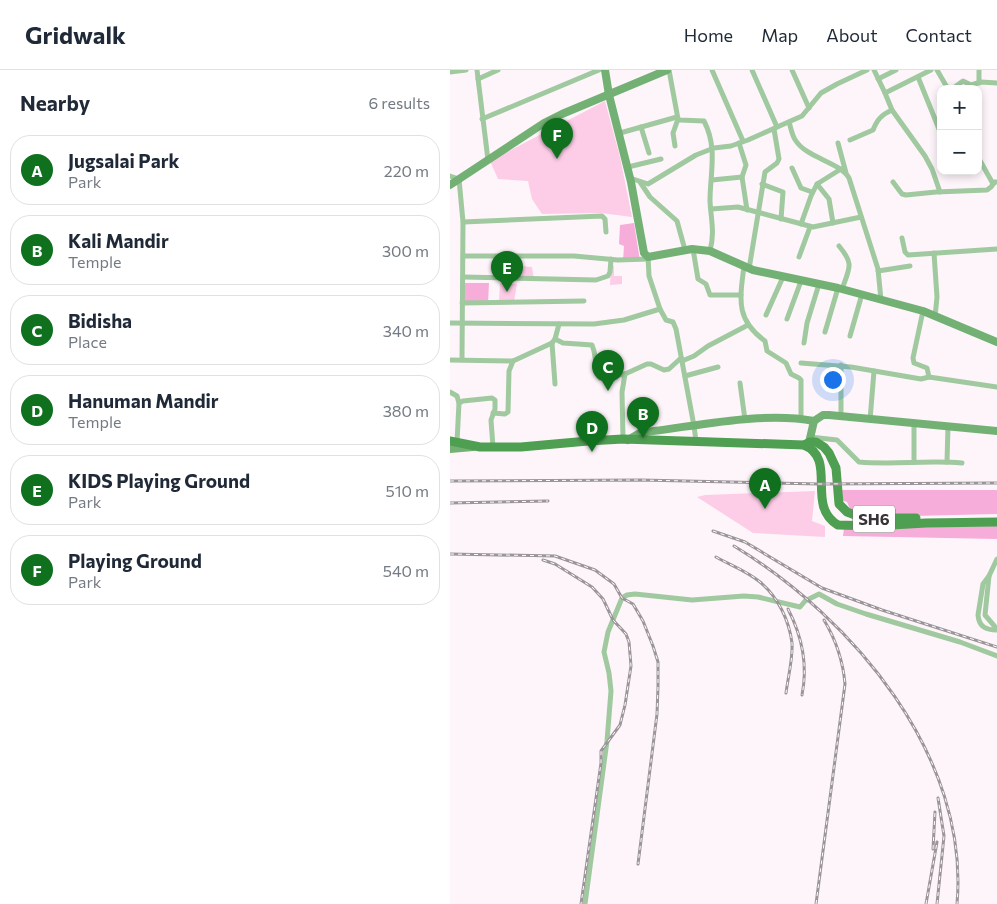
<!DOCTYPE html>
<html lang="en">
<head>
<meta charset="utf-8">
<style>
  body { margin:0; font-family:Commissioner,sans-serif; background:#f2f2f3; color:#1f2937 }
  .controls { position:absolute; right:15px; top:15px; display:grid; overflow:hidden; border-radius:10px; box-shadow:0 2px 8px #0003 }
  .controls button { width:45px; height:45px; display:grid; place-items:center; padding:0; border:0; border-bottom:1px solid #e0e1e3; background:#fff; color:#1f2937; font:25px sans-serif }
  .you { position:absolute; left:382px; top:309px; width:18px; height:18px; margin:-12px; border:4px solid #fff; border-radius:50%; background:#1a73e8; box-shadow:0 0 0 8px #1a73e833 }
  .badge { display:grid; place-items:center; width:32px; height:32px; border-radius:50%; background:#0f701e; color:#fff; font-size:16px; font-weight:700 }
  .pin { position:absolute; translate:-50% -41px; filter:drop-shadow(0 1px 2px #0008) }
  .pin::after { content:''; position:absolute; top:26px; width:18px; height:15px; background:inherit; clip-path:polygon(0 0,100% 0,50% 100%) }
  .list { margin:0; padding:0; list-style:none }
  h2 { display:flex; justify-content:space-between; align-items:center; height:65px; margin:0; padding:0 20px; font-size:21px }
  h2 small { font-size:16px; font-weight:400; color:#747a83 }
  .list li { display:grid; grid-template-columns:32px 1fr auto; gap:15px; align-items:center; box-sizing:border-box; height:70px; margin:0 10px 10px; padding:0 10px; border:1px solid #e0e1e3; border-radius:20px }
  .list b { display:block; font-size:19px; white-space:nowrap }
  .list p { margin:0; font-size:16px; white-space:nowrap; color:#747a83 }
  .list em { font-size:16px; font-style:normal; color:#747a83 }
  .map { position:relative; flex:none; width:547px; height:834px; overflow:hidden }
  header { display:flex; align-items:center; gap:30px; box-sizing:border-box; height:70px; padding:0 25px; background:#fff; border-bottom:1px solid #e0e1e3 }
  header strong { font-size:24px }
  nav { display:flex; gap:28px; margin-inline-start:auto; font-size:18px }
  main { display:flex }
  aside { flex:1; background:#fff }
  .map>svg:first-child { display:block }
</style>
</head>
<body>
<header>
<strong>Gridwalk</strong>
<nav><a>Home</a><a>Map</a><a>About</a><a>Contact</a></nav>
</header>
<main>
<aside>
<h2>Nearby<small>6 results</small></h2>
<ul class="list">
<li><span class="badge">A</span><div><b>Jugsalai Park</b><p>Park</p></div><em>220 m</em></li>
<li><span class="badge">B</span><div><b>Kali Mandir</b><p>Temple</p></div><em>300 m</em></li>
<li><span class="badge">C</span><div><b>Bidisha</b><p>Place</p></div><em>340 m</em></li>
<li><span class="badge">D</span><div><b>Hanuman Mandir</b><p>Temple</p></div><em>380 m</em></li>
<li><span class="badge">E</span><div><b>KIDS Playing Ground</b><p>Park</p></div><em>510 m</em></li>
<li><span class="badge">F</span><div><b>Playing Ground</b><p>Park</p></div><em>540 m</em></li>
</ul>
</aside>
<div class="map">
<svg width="547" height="834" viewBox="0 0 547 834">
  <rect width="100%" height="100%" fill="#fdf5fa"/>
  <!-- green -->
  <g fill="#fdcde8">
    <path d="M 155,31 L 170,87 L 182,147 L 151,143 L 92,144 L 82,129 L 78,111 L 48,109 L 40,91 Z"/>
    <path d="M 161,195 L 164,196 L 164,206 L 172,206 L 172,214 L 160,215 Z"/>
    <path d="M 70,196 L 82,197 L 84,210 L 68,211 Z"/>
    <path d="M 50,213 L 67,214 L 64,232 L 49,231 Z"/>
    <path d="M 365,421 L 362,451 L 375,456 L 375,467 L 303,463 L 247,427 L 255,425 Z"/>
  </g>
  <!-- forest -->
  <g fill="#f6add9">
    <path d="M 184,153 L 190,191 L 173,191 L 174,176 L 169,174 L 170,155 Z"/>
    <path d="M 10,213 L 39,213 L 38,234 L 10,234 Z"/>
    <path d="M 392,420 L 547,420 L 547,444 L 421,447 L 402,444 L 397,432 L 391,430 Z"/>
    <path d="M 547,456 L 547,469 L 393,466 L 394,458 Z"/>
  </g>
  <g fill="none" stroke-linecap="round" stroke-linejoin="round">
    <!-- street -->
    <g stroke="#a0c9a0" stroke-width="5">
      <path d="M 27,0 L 38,90"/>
      <path d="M 219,0 L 228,49 L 230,50 L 254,51 C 268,78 260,103 260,131 C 261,150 265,162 260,181"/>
      <path d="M 262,0 L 293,71"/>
      <path d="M 302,0 L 327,57"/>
      <path d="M 342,0 L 359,38"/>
      <path d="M 424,0 L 435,23 L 442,40 L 475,86 L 482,99 L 490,122"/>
      <path d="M 487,0 L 498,19"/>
      <path d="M 0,2 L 16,0"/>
      <path d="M 468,7 L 491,64"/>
      <path d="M 28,9 L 48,0"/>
      <path d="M 428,9 L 446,0"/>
      <path d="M 529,13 L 529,0"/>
      <path d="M 502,19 L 513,11 L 521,15 L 531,12 L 547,13"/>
      <path d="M 435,23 L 481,0"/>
      <path d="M 32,49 L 149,0"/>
      <path d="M 339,52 C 341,58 342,66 346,71 C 357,88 390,92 399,108 L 428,199 L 431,230"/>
      <path d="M 191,57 L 199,83"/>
      <path d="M 170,63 L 227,47"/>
      <path d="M 400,70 L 423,60 C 427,50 431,45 442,40"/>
      <path d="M 289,73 L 296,95 L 292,107 L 297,140"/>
      <path d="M 388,73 L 396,103"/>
      <path d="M 225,76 L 223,63 L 228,49"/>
      <path d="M 528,87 L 542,112 L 547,112"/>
      <path d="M 178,97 L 211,89"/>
      <path d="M 342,98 L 351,118 L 362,122"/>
      <path d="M 0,106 L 9,109 L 13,152 L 12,290"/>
      <path d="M 180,108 L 198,114 L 246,85 L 264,78 L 281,76 L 298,70 L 352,46 L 371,23 L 387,14 L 417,0"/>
      <path d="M 262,110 L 292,107"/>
      <path d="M 190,112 L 200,127 L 227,151 L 235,180"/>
      <path d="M 443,112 L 452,124 L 456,125 L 486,122 L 537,120 L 541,117 L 544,113"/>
      <path d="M 312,114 L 333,122 L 331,149"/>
      <path d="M 367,114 L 379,129 L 383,153"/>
      <path d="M 261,139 L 288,137 L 363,157 L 411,147"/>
      <path d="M 13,152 L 152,146 L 155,149 L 156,162"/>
      <path d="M 351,154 L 361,126 L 367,114 L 391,99"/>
      <path d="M 452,168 L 455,182 L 458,185 L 547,179"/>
      <path d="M 389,176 C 404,194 400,197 392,219"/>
      <path d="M 243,179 L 248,209 L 256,214 L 260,225 L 291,225"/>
      <path d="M 484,183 L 487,227 L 485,247"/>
      <path d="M 13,186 L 124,186 L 168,190 L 198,189"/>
      <path d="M 198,187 L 199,206 L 210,239 L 216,250 L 223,252 L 226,259 L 244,356 L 246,371"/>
      <path d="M 349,187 L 360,157"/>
      <path d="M 294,196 C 290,229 285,249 315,271 L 317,281 L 336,293 L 341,304 L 349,308 L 351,310 L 351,349"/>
      <path d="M 299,199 L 315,102 L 327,93 L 329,89 L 324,59"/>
      <path d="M 428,201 L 460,196"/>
      <path d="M 13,207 L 146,210 L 158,206 L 160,202 L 161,189"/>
      <path d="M 12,233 L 134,231"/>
      <path d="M 473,241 L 463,288 L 464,293 L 477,298 L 479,307 L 547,317"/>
      <path d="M 316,245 L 333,207"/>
      <path d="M 337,249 L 351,211"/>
      <path d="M 0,253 L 144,254 L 174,250 L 210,239"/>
      <path d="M 375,262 L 388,218"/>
      <path d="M 400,266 L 412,224"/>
      <path d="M 105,269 L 113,273 L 142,275 L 144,281 L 148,305 L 150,308 L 175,304"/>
      <path d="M 102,273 L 105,314"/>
      <path d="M 354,273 L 357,253 L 369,214"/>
      <path d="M 0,290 L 63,291"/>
      <path d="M 232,291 L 244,286 L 258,276 L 298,255"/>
      <path d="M 351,293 L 401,297 L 471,309 L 479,307"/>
      <path d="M 235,306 L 268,297"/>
      <path d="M 290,313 L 295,350"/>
      <path d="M 0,322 L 7,326 L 9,333"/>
      <path d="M 43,343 L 55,344 L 58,342 L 59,301 L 63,291 L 102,273 L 105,269 L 109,254"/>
      <path d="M 391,346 L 391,295"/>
      <path d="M 420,350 L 424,301"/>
      <path d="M 360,367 L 387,370 L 409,392 C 443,395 478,390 512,393"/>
      <path d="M 173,369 L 172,322 L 175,304 L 197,294 L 201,294 L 214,300 L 219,299 L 231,288"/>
      <path d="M 7,372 L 9,333 L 13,331 L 42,328 L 45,330 L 45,339 L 41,350 L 43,377"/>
      <path d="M 464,392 L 464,353"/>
      <path d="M 497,392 L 498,356"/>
      <path d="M 547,489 L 539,506 L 533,514 L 528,545 C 529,557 536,560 547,560"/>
      <path d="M 539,506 L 535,545 L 547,559"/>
      <path d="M 135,834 L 157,671 L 161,621 L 159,603 L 154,582 L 158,562 L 172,528 L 177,525 L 185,524 L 242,530 L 294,526 L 308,527 L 350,537 L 355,531 L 369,524 L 387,534 L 416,544 L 510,572 L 547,586"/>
    </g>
    <!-- secondary -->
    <g stroke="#72b173" stroke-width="8">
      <path d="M 155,0 L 159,25 L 181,112 L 194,183 L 198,187 L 242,179 L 260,181 L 303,200 L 388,218 L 473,241 L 547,272"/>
      <path d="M 0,115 L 94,53 L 112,44 L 217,0"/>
      <path d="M 178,370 L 190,363 L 196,362 C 247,356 314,341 364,351"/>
      <path d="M 358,377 L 364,351 L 373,345 L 379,345 L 547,361"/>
      <path d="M 0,379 L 23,377"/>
    </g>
    <!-- primary -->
    <g stroke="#4e9f52" stroke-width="9">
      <path d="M 0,371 L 30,377 L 71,377 L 138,371 L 173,369 L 354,375 C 388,389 355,436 388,455 L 425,456 L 476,453 L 547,452"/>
      <path d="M 354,375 L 360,372 L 366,372 L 374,377 L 379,383 L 386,398 L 389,434 L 397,442 L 413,448 L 466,448"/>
    </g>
    <defs>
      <g id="rail">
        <path d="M 0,411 L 191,410 L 369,414 L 547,413"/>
        <path d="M 0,433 L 98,431"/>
        <path d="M 263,461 L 295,472 L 372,518 L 432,540 L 547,577"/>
        <path d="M 284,476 C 403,548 520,687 507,834"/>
        <path d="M 0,484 L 105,486 L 145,500 L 164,514 L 172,528 L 183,534 L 193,551 L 203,576 L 208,592 L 208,617 L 207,644 L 188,794"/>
        <path d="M 266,487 C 280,495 297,501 310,512 C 328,527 339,550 342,573 C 343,589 338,607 336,623"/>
        <path d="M 93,490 L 105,494 L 142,517 L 153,529 L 163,550 L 176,564 L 179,572 L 181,596 L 175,635 L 170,655 L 151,681 L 151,693 L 131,834"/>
        <path d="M 338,539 C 352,566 358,595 352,625"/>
        <path d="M 483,779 L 485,742"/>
        <path d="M 366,834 L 395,614 C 393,591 386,570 374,550"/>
        <path d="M 476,834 L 487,772"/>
        <path d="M 487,834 L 494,766 L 488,728"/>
      </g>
    </defs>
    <!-- rail casing -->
    <use href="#rail" stroke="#9b9498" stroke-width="3"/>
    <!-- rail -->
    <use href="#rail" stroke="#fff" stroke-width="1" stroke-dasharray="4" stroke-linecap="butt"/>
  </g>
  <g text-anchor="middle" stroke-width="4" stroke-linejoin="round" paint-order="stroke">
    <!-- shield labels -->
    <rect fill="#fff" stroke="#747072" stroke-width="1" x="403" y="435.5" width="42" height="27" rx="4"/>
    <g font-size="16" font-weight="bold" fill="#383336">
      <text x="424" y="455">SH6</text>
    </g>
  </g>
</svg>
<div class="controls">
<button>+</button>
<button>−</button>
</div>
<div class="you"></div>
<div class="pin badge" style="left:315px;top:439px">A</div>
<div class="pin badge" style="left:193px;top:368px">B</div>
<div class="pin badge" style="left:158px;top:321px">C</div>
<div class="pin badge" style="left:142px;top:382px">D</div>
<div class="pin badge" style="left:57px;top:222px">E</div>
<div class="pin badge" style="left:107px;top:89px">F</div>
</div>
</main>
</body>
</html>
